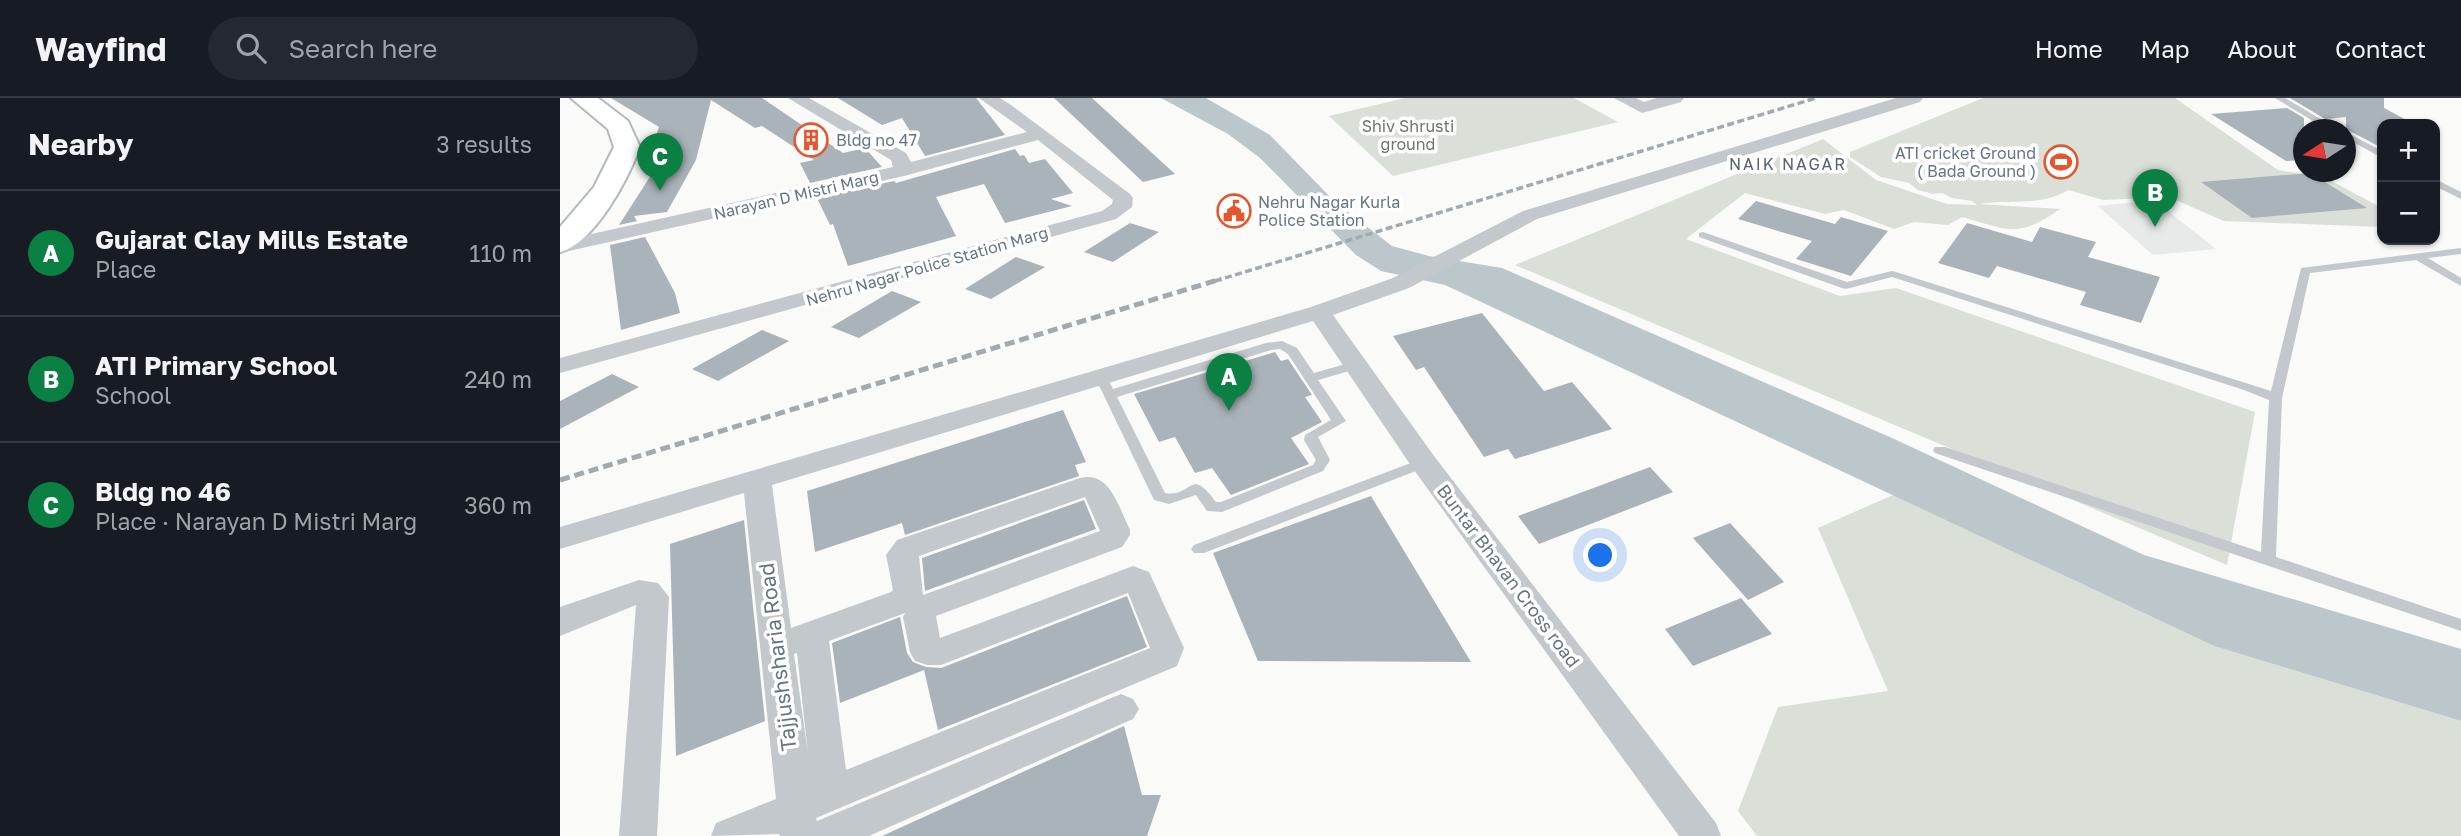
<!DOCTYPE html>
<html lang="en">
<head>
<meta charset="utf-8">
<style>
  body { margin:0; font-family:"Golos Text",sans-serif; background:#242831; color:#f1f3f6 }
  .controls { position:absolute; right:21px; top:21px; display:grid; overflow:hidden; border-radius:14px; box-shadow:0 2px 5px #0004 }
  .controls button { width:63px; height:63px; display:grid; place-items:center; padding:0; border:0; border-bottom:2px solid #363941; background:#171b24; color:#f1f3f6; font:35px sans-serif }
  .compass { position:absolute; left:1733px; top:21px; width:63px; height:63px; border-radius:50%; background:#171b24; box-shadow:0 2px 5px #0004; rotate:258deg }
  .you { position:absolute; left:1041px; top:458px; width:24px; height:24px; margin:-18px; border:5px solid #fff; border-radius:50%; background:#1a73e8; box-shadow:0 0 0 10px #1a73e833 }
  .badge { display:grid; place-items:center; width:46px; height:46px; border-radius:50%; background:#0b8043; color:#fff; font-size:23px; font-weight:700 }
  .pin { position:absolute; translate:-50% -58px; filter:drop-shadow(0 2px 4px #0008) }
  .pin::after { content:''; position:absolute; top:37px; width:24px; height:21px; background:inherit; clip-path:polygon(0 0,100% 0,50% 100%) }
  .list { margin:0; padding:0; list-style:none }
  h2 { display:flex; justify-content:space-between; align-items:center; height:91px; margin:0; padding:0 28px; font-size:30px }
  h2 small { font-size:23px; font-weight:400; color:#9ea1a6 }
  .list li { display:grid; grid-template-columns:46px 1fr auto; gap:21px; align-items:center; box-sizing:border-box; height:126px; padding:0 28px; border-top:2px solid #363941 }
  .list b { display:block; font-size:26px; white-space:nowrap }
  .list p { margin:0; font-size:23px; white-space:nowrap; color:#9ea1a6 }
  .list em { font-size:23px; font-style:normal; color:#9ea1a6 }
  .icon { flex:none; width:38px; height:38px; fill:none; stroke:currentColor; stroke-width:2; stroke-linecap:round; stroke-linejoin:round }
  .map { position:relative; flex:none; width:1901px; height:738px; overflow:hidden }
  header { display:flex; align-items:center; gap:42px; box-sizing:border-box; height:98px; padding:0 35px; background:#171b24; border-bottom:2px solid #363941 }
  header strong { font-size:33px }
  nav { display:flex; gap:38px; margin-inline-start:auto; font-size:24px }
  .search { width:490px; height:63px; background:#242831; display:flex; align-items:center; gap:18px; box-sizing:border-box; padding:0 24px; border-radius:38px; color:#9ea1a6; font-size:26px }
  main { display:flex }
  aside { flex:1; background:#171b24 }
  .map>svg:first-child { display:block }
</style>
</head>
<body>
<header>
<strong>Wayfind</strong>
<div class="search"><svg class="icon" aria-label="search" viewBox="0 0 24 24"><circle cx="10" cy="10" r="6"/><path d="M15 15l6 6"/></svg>Search here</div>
<nav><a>Home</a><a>Map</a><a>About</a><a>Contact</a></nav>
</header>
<main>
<aside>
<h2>Nearby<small>3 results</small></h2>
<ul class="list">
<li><span class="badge">A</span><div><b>Gujarat Clay Mills Estate</b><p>Place</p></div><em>110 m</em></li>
<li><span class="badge">B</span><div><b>ATI Primary School</b><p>School</p></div><em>240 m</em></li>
<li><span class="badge">C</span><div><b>Bldg no 46</b><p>Place · Narayan D Mistri Marg</p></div><em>360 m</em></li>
</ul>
</aside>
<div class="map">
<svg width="1901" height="738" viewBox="0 0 1901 738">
  <rect width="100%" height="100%" fill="#fafaf8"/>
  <!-- built -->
  <path fill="#e8e9e9" d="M 1594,102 L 1656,151 L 1593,157 L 1538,108 Z"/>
  <!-- green -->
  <g fill="#dadfd7">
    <path d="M 845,0 L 1014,0 L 1058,24 L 833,78 L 769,18 Z"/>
    <path d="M 1423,0 L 1615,0 L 1718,72 L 1766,80 L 1822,110 L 1822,129 L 1664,123 L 1609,99 L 1543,102 L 1508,92 C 1481,109 1450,101 1419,106 L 1500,111 C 1457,141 1449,132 1402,119 L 1388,127 L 1354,124 L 1334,131 L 1284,112 L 1265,116 L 1185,95 L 1126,141 L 1280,198 L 1336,190 L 1695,314 L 1667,467 L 955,167 L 1263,41 L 1316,82 L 1387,106 L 1417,107 L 1412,103 L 1392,100 L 1382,95 L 1373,96 L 1358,92 L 1349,85 L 1321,79 L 1290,59 L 1290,54 Z"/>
    <path d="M 1333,397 L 1654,548 L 1901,623 L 1901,738 L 1197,738 L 1178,713 L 1218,609 L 1328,593 L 1258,430 Z"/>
  </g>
  <!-- water -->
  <path fill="#bbc7cb" d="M 601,0 L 646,0 L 710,37 L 775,104 L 832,148 L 869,158 L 942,170 L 1332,340 L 1584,457 L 1901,551 L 1901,623 L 1654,548 L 885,187 L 821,173 L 796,157 L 700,60 L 668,36 Z"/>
  <!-- building -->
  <g fill="#aab3b9">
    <path d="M 51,0 L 202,0 L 283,55 L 305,50 L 322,69 L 250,85 L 240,65 L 254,62 L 202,28 L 195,30 L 151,2 L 136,62 L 107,114 L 74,118 L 77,123 L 59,127 L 95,71 L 105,37 L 96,38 L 99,29 Z"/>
    <path d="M 278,0 L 416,0 L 445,37 L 365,58 L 342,20 L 322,27 Z"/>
    <path d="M 494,0 L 532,0 L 615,76 L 583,84 Z"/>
    <path d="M 1730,0 L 1824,0 L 1824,10 L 1854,26 L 1822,26 L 1822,50 L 1786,31 L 1786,19 L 1765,21 Z"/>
    <path d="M 1727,10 L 1744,20 L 1744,62 L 1726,63 L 1651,16 Z"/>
    <path d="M 455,51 L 460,58 L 464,57 L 469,65 L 485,61 L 513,95 L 491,101 L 512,108 L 445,125 L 424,86 L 376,99 L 396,138 L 288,168 L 273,126 L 270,127 L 257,100 L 334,83 L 336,85 Z"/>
    <path d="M 1750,75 L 1807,110 L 1692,120 L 1641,84 Z"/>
    <path d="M 1196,103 L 1275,126 L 1281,119 L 1328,133 L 1291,178 L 1236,161 L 1252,143 L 1178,121 Z"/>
    <path d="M 570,125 L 599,134 L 553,164 L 524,154 Z"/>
    <path d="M 1407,125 L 1472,144 L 1480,129 L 1536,144 L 1528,159 L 1600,179 L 1581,225 L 1520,207 L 1526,194 L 1437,168 L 1429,180 L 1378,165 Z"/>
    <path d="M 85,139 L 115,195 L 120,215 L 61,232 L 50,147 Z"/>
    <path d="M 456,159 L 485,169 L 431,201 L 405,191 Z"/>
    <path d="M 332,193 L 361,204 L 299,240 L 271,229 Z"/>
    <path d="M 922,215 L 984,293 L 1012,284 L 1052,331 L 955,361 L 948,351 L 924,359 L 864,269 L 856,272 L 833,238 Z"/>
    <path d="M 202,232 L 229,243 L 158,283 L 132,271 Z"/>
    <path d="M 715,254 L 721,263 L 728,261 L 752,297 L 745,299 L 762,324 L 731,340 L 749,366 L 671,397 L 652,370 L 635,375 L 615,339 L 599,344 L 574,296 Z"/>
    <path d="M 52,276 L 79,289 L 0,331 L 0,303 Z"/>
    <path d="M 503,312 L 526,364 L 515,367 L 519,378 L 345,437 L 342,425 L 255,454 L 247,393 Z"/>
    <path d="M 1090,369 L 1113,394 L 979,446 L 958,418 Z"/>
    <path d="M 811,398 L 911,564 L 698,563 L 653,455 Z"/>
    <path d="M 524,402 L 536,431 L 365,493 L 362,460 Z"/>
    <path d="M 184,422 L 205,623 L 116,658 L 110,446 Z"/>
    <path d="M 1170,425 L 1224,484 L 1188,502 L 1133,440 Z"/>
    <path d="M 567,498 L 587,549 L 378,632 L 364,572 L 280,605 L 272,545 L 340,519 L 347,555 L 353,564 L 366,569 L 381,570 Z"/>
    <path d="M 1181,500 L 1212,536 L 1133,568 L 1105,531 Z"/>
    <path d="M 564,628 L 582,697 L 601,697 L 587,738 L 322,738 Z"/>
  </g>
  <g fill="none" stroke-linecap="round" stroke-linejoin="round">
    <defs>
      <path id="secondary" d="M 11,0 L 38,0 L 68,23 L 80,49 C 68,81 35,145 0,154 L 0,129 L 34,89 L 54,49 L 48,31 Z"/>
    </defs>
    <!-- secondary casing -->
    <use href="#secondary" stroke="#b3babf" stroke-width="4"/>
    <!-- lane -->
    <g fill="#c3c8cc" fill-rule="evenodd">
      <path d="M 1715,0 L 1725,0 L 1779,32 L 1768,32 Z"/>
      <path d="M 1786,34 L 1822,53 L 1822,60 L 1786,40 Z"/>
      <path d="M 1875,81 L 1901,94 L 1901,101 L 1875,88 Z"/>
      <path d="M 1143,134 L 1287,184 L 1332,173 L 1336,174 L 1711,293 L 1741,170 L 1901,150 L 1901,156 L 1868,160 L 1901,180 L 1901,188 L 1856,162 L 1750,175 L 1722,300 L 1716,459 L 1901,521 L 1901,533 L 1375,355 L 1373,352 L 1375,349 L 1385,349 L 1701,454 L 1709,302 L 1684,292 L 1332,179 L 1286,191 L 1282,190 L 1139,139 L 1139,135 Z"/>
      <path d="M 722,243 L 737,250 L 754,275 L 796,263 L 802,267 L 800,270 L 758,282 L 786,323 L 758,339 L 770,362 L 763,373 L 662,414 L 647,413 L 636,397 L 609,406 L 594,402 L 535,279 L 537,276 L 545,276 L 553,291 L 706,245 ZM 720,251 L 728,256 L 771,322 L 745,337 L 744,342 L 756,362 L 753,367 L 661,404 L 656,404 C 629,367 633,400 605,395 L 557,299 L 711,252 Z"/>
      <path d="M 864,360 L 869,362 L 871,365 L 869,368 L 644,455 L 634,455 L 631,451 L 634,447 Z"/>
    </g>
    <!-- street -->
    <g fill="#c3c8cc" fill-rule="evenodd">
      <path d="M 228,0 L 249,0 L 346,55 L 351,64 L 467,34 L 419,0 L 440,0 L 451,7 L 570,96 L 573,100 L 572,109 L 556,121 L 0,275 L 0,260 L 542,113 L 552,106 L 553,102 L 478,42 L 344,78 L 0,155 L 0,143 L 333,69 L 331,62 Z"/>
      <path d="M 1054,0 L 1076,0 L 1084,4 L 1097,0 L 1124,0 L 1121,4 L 1082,15 Z"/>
      <path d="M 1336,0 L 1363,0 L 1360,4 L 977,121 L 849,190 L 773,217 L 874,358 L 1156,725 L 1161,738 L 1119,738 L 854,372 L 753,223 L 212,387 L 231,530 L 331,494 L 333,492 L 326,457 L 337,442 L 520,380 C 550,372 559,410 570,432 L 570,437 L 562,449 L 376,518 L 380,540 L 573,468 L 589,474 L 624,550 L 617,568 L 256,720 L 257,723 L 549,601 L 561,596 L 573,601 L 579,611 L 573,621 L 309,738 L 220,738 L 219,736 L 151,738 L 156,725 L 216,701 L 184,395 L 0,451 L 0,429 L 751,209 L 833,180 L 963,113 ZM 525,399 L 540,433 L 363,497 L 359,458 ZM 568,495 L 590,550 L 286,672 L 269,543 L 345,515 L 343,519 L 350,554 L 355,563 L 367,567 L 381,567 ZM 237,555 L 248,656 L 234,556 Z"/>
      <path d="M 79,482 L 98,485 L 109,499 L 97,738 L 59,738 L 76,507 L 0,538 L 0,509 Z"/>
    </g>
    <!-- secondary -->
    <use href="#secondary" fill="#fff" fill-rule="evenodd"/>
    <!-- rail-far1 -->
    <path stroke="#a2aab0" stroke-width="3.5" stroke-dasharray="7 3.5" stroke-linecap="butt" d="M 655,183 L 1256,0"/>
    <!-- rail -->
    <path stroke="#a2aab0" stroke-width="5" stroke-dasharray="10 5" stroke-linecap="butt" d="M 0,382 L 661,181"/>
  </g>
  <!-- icons -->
  <defs>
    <symbol id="building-ring" viewBox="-11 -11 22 22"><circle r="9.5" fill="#fff" stroke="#e4572e" stroke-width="1.5"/><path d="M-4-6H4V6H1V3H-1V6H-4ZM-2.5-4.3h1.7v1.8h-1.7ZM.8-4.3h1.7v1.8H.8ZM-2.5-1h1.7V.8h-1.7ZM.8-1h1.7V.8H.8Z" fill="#e4572e"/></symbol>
    <symbol id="stadium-ring" viewBox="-11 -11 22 22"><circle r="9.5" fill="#fff" stroke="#e4572e" stroke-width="1.5"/><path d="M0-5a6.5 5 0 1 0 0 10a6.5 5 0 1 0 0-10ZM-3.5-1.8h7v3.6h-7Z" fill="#e4572e"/></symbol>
    <symbol id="civic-ring" viewBox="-11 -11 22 22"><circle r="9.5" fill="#fff" stroke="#e4572e" stroke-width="1.5"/><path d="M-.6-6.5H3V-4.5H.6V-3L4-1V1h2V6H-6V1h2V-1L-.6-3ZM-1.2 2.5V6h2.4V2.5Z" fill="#e4572e"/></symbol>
  </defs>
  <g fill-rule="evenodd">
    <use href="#building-ring" x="232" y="23" width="38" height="38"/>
    <use href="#stadium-ring" x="1482" y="45" width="38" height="38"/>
    <use href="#civic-ring" x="655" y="94" width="38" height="38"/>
  </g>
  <g text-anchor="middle" stroke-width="7" stroke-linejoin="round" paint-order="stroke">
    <!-- far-park labels -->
    <g font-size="16" fill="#687a64" stroke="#fff">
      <text x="848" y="34">Shiv Shrusti<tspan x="848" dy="18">ground</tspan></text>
    </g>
    <!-- far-poi labels -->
    <g font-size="16" fill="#657683" stroke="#fff" text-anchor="start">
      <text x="276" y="48">Bldg no 47</text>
      <text x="1476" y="61" text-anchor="end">ATI cricket Ground<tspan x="1476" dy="18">( Bada Ground )</tspan></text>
      <text x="698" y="110">Nehru Nagar Kurla<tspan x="698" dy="18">Police Station</tspan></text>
    </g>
    <!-- far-neighbourhood labels -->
    <g font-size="16" letter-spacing="2" fill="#57646e" stroke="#fff">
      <text x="1228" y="72">NAIK NAGAR</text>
    </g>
    <!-- far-street labels -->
    <g font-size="16" fill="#657683" stroke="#fff">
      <text transform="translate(236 97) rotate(-13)" y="6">Narayan D Mistri Marg</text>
      <text transform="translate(367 168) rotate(-16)" y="6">Nehru Nagar Police Station Marg</text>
    </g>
    <!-- street labels -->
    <g font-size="18" fill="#657683" stroke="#fff">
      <text transform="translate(948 478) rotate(53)" y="6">Buntar Bhavan Cross road</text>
    </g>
    <!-- near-street labels -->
    <g font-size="21" fill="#657683" stroke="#fff">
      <text transform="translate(218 559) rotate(-97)" y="7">Tajjushsharia Road</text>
    </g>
  </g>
</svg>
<div class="controls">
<button>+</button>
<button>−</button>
</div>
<svg class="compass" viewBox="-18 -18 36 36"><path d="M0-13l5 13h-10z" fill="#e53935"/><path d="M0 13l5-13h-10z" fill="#9ea1a6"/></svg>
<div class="you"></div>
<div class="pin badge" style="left:669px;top:313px">A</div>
<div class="pin badge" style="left:1595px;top:129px">B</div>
<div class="pin badge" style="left:100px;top:93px">C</div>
</div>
</main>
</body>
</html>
